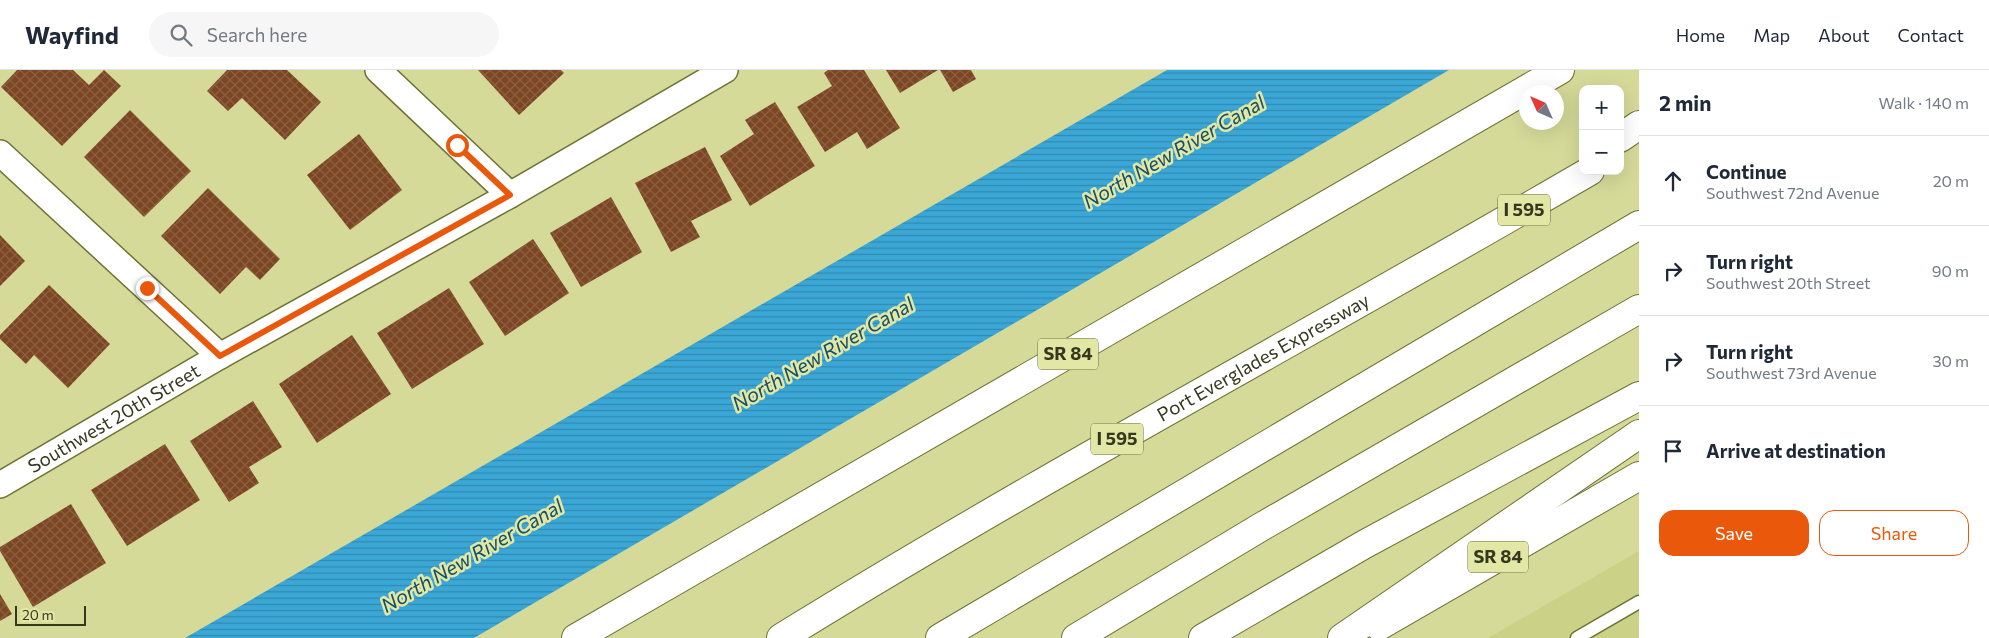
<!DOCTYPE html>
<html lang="en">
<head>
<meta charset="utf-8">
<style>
  body { margin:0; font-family:Commissioner,sans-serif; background:#f6f6f7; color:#1f2937 }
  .controls { position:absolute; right:15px; top:15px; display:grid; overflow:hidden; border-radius:10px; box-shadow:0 5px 20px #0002 }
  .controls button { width:45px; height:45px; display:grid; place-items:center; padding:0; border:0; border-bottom:1px solid #e0e1e3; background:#fff; color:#1f2937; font:25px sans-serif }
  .compass { position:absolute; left:1519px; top:15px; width:45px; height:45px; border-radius:50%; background:#fff; box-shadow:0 5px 20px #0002; rotate:315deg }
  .scale { position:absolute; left:15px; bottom:12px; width:71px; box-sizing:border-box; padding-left:5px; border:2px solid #36381e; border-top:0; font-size:14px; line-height:18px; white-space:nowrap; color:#36381e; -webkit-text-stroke:4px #e2e7a5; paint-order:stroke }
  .stop { position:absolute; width:15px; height:15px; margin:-11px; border:4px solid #ea580c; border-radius:50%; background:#fff }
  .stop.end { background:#ea580c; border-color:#fff; box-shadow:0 1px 5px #0008 }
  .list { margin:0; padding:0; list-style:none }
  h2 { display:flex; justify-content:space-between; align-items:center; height:65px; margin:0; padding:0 20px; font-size:21px }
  h2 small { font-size:16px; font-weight:400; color:#747a83 }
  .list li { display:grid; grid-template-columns:32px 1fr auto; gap:15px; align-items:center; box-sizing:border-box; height:90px; padding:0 20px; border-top:1px solid #e0e1e3 }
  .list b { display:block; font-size:19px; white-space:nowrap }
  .list p { margin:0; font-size:16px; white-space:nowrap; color:#747a83 }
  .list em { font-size:16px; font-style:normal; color:#747a83 }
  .actions { display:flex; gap:10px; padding:15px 20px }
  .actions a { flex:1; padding:11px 0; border:1px solid #ea580c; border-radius:15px; text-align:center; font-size:18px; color:#ea580c }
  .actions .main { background:#ea580c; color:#fff }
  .icon { flex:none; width:28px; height:28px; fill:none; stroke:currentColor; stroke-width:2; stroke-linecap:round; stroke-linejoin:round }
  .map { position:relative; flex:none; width:1639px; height:568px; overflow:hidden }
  header { display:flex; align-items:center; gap:30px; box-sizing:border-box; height:70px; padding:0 25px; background:#fff; border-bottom:1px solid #e0e1e3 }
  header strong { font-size:24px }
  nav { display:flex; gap:28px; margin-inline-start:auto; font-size:18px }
  .search { width:350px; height:45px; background:#f6f6f7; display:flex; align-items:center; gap:12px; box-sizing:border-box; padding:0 18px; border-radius:28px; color:#747a83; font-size:19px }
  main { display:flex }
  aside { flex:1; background:#fff }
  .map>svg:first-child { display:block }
</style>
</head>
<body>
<header>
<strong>Wayfind</strong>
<div class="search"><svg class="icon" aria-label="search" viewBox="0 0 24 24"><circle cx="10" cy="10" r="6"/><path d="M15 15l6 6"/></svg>Search here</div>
<nav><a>Home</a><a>Map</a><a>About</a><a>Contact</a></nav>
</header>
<main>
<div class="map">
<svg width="1639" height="568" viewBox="0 0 1639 568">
  <defs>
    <pattern id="water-rules" width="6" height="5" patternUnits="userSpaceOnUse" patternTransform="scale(1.25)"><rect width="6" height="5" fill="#3aa7d7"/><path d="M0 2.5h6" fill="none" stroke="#3289ae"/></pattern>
    <pattern id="building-cross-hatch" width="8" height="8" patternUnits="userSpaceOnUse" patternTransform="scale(1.25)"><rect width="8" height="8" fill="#7d4623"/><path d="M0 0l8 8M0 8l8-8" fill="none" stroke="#8b5f42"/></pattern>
  </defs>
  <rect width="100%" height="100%" fill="#d5da99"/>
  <!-- built -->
  <path fill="#cbd187" d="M 1639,481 L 1639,568 L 1488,568 Z"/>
  <!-- water -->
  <path fill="url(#water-rules)" d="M 1167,0 L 1449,0 L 474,568 L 185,568 Z"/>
  <!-- building -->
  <g fill="url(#building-cross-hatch)">
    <path d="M 17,0 L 73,0 L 89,15 L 104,0 L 121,16 L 62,76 L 1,17 Z"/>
    <path d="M 227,0 L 287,0 L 321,32 L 285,70 L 242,28 L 228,41 L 207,21 Z"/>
    <path d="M 478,0 L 561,0 L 564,3 L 519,45 Z"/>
    <path d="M 828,0 L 864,0 L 900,58 L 867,79 L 857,62 L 825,82 L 797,37 L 832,16 L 824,3 Z"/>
    <path d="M 886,0 L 938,0 L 900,23 Z"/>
    <path d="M 940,0 L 971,0 L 976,9 L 953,22 Z"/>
    <path d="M 775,32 L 815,96 L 750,136 L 720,86 L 754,64 L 745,50 Z"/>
    <path d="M 130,40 L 191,101 L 144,147 L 84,87 Z"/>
    <path d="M 359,64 L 402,120 L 350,160 L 307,105 Z"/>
    <path d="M 705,77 L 732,130 L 691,151 L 700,167 L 671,182 L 635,113 Z"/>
    <path d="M 208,118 L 280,189 L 260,210 L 246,197 L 220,224 L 161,166 Z"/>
    <path d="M 611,127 L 642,182 L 581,217 L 550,163 Z"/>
    <path d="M 0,165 L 25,191 L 0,216 Z"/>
    <path d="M 533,169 L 569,223 L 505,266 L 469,212 Z"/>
    <path d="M 49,215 L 110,274 L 68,318 L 34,285 L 26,294 L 0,269 L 0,265 Z"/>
    <path d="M 449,218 L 484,274 L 412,319 L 377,263 Z"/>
    <path d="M 352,265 L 391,324 L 317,373 L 279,314 Z"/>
    <path d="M 253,331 L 282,377 L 249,397 L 259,413 L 229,432 L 190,371 Z"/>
    <path d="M 165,374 L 200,430 L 127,476 L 91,420 Z"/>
    <path d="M 71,434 L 106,493 L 33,537 L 0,481 L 0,477 Z"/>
    <path d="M 0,524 L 12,544 L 0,551 Z"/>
  </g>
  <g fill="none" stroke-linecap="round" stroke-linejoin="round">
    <defs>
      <path id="lane" d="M 1577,568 L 1639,532"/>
      <g id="street">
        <path d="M 378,0 L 510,125"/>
        <path d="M 0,83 L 220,286"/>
        <path id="s1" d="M 0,415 L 220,286 L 510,125 L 725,0"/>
      </g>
      <g id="primary">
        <path d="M 1379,556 L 1639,406"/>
        <path d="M 576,568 L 1560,0"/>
      </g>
      <g id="highway">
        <path d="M 1620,68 L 1639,55"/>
        <path id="s2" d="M 781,568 C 1046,404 1321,258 1590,101"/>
        <path d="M 940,568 L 1639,155"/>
        <path d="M 1076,568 L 1261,457 L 1639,239"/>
        <path d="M 1203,568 L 1365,474 L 1639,326"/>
        <path d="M 1342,568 L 1639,364"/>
      </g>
    </defs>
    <!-- lane casing -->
    <use href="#lane" stroke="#6f7234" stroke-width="15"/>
    <!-- street casing -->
    <use href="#street" stroke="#6f7234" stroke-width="28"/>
    <!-- primary casing -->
    <use href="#primary" stroke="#6f7234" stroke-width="30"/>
    <!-- highway casing -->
    <use href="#highway" stroke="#6f7234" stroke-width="30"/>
    <!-- lane -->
    <use href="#lane" stroke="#fff" stroke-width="12"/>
    <!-- street -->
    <use href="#street" stroke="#fff" stroke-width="25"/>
    <!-- primary -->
    <use href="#primary" stroke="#fff" stroke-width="28"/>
    <!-- highway -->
    <use href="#highway" stroke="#fff" stroke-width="28"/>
  </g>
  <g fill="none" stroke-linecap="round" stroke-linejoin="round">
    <!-- route -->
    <path stroke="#ea580c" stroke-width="6" d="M 147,218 L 220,286 L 510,125 L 457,75"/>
  </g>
  <g text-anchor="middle" stroke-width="5" stroke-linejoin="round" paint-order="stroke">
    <!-- shield labels -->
    <g fill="#e2e7a5" stroke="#6a6c46" stroke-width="1">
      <rect x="1498" y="124.5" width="52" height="31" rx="4"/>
      <rect x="1038" y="268.5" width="60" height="31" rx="4"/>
      <rect x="1091" y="353.5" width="52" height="31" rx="4"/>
      <rect x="1468" y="471.5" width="60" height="31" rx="4"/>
    </g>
    <g font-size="18" font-weight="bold" fill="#36381e">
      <text x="1524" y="146">I 595</text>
      <text x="1068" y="290">SR 84</text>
      <text x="1117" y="375">I 595</text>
      <text x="1498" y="493">SR 84</text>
    </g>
    <!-- street labels -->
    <g font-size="19" fill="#36381e" stroke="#e2e7a5">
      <text dy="7" stroke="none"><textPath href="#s2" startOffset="558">Port Everglades Expressway</textPath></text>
      <text dy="7" stroke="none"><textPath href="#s1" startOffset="132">Southwest 20th Street</textPath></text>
    </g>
    <!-- water labels -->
    <g font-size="20" font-style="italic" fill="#154f68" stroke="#e2e7a5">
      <text transform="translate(1174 82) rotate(-30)" y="7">North New River Canal</text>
      <text transform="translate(823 284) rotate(-30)" y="7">North New River Canal</text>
      <text transform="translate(472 486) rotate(-30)" y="7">North New River Canal</text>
    </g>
  </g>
</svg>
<div class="controls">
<button>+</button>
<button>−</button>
</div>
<svg class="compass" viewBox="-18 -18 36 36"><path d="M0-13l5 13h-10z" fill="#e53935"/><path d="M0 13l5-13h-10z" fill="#747a83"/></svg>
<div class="scale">20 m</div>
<div class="stop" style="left:457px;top:75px"></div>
<div class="stop end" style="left:147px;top:218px"></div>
</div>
<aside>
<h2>2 min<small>Walk · 140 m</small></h2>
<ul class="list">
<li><svg class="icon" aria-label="ahead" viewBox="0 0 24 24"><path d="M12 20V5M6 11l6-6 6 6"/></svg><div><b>Continue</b><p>Southwest 72nd Avenue</p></div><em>20 m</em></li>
<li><svg class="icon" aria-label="right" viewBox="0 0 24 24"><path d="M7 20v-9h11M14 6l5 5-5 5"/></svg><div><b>Turn right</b><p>Southwest 20th Street</p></div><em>90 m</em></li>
<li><svg class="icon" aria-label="right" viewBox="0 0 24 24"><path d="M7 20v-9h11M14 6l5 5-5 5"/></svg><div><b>Turn right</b><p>Southwest 73rd Avenue</p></div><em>30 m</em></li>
<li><svg class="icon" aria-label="arrive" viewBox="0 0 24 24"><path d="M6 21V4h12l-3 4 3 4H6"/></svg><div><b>Arrive at destination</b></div></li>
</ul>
<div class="actions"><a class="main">Save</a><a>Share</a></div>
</aside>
</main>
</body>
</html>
